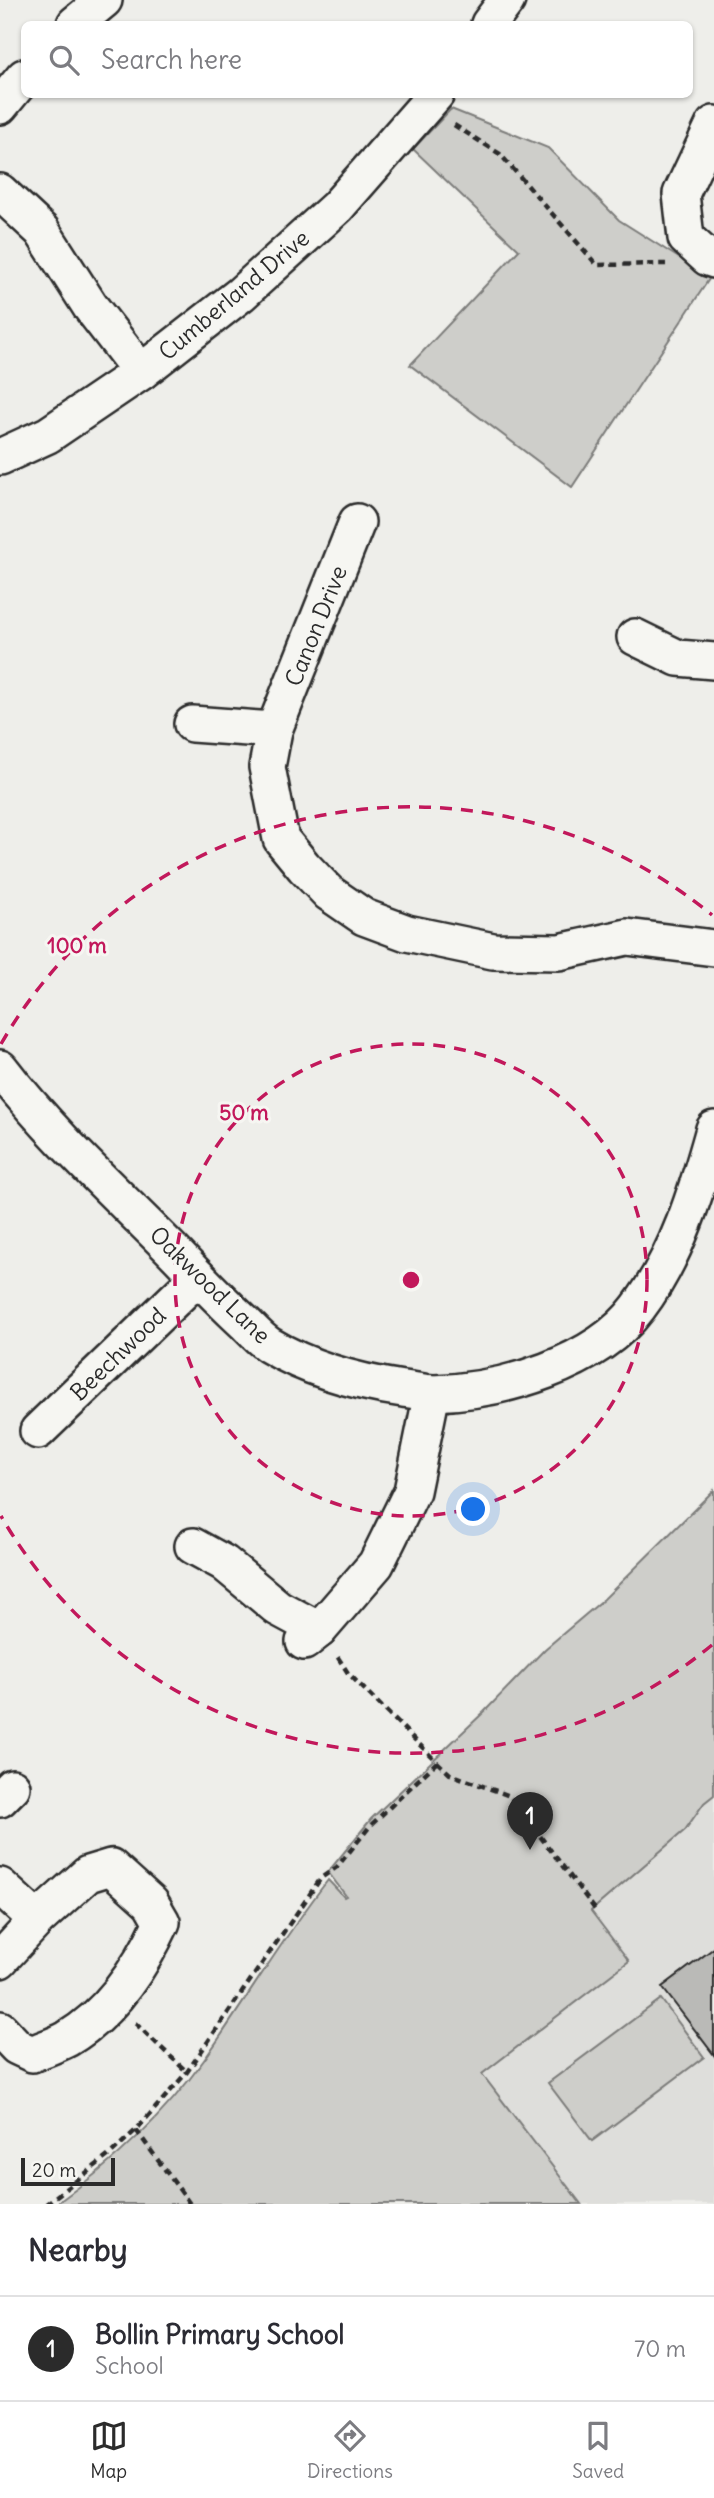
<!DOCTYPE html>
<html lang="en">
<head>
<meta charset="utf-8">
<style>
  body { margin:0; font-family:Delius,sans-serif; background:#f7f7f7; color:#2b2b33 }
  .scale { position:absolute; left:21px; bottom:18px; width:94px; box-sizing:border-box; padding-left:7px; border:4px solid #2b2b2b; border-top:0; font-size:19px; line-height:24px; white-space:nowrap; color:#2b2b2b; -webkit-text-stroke:5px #f6f6f2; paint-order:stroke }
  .you { position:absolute; left:474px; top:1510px; width:24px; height:24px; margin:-18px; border:5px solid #fff; border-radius:50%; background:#1a73e8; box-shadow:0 0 0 10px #1a73e833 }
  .badge { display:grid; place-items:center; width:46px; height:46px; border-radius:50%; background:#2b2b2b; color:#fff; font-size:23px; font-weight:700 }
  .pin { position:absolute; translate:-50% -58px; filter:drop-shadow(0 2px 4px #0008) }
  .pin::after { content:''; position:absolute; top:37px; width:24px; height:21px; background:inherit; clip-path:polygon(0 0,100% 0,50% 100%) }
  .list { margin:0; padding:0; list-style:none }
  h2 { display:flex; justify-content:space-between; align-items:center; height:91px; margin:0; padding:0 28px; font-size:30px }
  h2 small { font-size:23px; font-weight:400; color:#7c7c81 }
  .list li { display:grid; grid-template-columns:46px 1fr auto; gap:21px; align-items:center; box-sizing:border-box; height:105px; padding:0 28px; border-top:2px solid #e1e1e2 }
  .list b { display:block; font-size:26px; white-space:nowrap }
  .list p { margin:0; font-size:23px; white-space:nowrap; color:#7c7c81 }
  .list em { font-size:23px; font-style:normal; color:#7c7c81 }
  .icon { flex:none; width:38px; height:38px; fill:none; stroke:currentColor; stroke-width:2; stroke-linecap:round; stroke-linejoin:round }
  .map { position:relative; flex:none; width:714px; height:2204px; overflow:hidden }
  .search { position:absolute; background:#fff; box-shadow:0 2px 5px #0004; left:21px; right:21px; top:21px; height:77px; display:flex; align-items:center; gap:18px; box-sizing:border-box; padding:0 24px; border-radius:10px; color:#7c7c81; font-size:26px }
  .sheet { height:196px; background:#fff }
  nav { display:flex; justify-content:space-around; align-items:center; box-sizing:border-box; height:98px; border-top:2px solid #e1e1e2; background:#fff; font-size:19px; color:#7c7c81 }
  nav a { display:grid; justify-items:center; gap:4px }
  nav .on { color:#2b2b2b }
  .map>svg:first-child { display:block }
</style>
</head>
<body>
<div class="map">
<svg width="714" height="2204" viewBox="0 0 714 2204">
  <rect width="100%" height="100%" fill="#eeeeea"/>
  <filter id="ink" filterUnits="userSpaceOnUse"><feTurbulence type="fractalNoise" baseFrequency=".0143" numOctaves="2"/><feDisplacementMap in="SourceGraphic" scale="14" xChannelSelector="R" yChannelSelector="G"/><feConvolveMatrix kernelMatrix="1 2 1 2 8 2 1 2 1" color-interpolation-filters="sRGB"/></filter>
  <g filter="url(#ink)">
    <!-- built -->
    <path fill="#dededb" d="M 714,1490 L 714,2204 L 581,2204 L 328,1872 L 371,1819 L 390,1801 L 484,1712 L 545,1649 L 604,1599 Z"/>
    <!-- green -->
    <g fill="#cececa" stroke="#7c7c7a" stroke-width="2">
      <path d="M 451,109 L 548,148 L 619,220 L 679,258 L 690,255 L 713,273 L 572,487 L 410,365 L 519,250 L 413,149 Z"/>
      <path d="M 714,1490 L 714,1795 L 704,1803 L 685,1830 L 591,1911 L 629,1961 L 482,2074 L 581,2204 L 56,2204 C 112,2164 163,2117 204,2060 C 246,2001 283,1937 328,1880 L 344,1897 L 346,1896 L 328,1872 L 371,1819 L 390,1801 L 484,1712 L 545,1649 L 604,1599 Z"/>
      <path d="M 661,1999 L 704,2057 L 592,2141 L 548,2083 Z"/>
    </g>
    <!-- building -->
    <path fill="#babab7" stroke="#2b2b2b" stroke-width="2" d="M 714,1948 L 714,2055 L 662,1987 Z"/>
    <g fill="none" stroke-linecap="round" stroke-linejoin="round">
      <defs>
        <g id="minor">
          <path d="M 75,24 L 104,0"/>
          <path d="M 489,24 L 507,0"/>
          <path d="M 0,106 L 24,77"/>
          <path d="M 714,124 L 681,194 L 686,238 L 708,258 L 714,260"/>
          <path d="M 0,192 L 42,231 L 90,306 L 141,372"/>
          <path d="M 0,457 L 48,435 L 141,372 L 241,294 L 337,207 L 436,94"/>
          <path d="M 357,522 L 274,730 L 267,767 L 281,839 L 304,867 L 329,893 L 364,917 L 407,933 L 493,951 L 559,952 L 627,937 L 714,948"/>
          <path d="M 635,637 L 678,658 L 714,661"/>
          <path d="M 192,724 L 274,730"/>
          <path d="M 0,1068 C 52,1136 118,1195 178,1256 C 200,1279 222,1302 245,1323 C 252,1330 260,1339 269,1345 C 309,1369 356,1382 403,1389 C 413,1390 424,1393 434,1393 C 503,1391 596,1364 638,1308 C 677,1257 697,1190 714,1129"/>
          <path d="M 38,1431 L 198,1277"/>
          <path d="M 193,1546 L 224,1563 L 278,1608 L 319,1630"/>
          <path d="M 304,1642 L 319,1630 L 376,1564 L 412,1491 L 432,1393"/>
          <path d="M 0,1799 L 12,1787"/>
          <path d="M 0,1886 L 37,1920"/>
          <path d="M 0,1960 L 37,1920 L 88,1874 L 111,1867 L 151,1903 L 162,1922 C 141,1967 111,2013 67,2039 C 56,2045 43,2049 32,2054 L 17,2047 L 0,2029"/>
        </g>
      </defs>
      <!-- minor casing -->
      <use href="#minor" stroke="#2b2b2b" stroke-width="40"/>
      <!-- path -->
      <g stroke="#2b2b2b" stroke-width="4.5" stroke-dasharray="7 5" stroke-linecap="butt">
        <path d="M 454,125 L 500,154 L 597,265 L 666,264"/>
        <path d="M 437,1762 L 450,1774 L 510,1796 L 597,1912"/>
        <path d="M 135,2023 L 187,2072"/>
        <path d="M 136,2130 L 190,2204"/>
        <path d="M 46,2204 L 108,2156 L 136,2130 L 187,2072 L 321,1878 L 337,1867 L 371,1825 L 437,1762 L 348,1673 L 337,1656"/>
      </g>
      <!-- minor -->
      <use href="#minor" stroke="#f6f6f2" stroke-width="35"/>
    </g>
  </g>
  <!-- distance rings -->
  <g fill="none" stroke="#c2185b" stroke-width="3.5" stroke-dasharray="12 9">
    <circle cx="411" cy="1280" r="236"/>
    <path d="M712 1645A473 473 0 0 1 1 1516M1 1044A473 473 0 0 1 712 915"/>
  </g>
  <g text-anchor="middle" stroke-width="6" stroke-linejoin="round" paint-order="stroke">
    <!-- street labels -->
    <g font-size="23" fill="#2b2b2b" stroke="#f6f6f2">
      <text transform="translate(234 295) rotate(-40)" y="8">Cumberland Drive</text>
      <text transform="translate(316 626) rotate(-68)" y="8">Canon Drive</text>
      <text transform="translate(210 1285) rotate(44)" y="8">Oakwood Lane</text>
      <text transform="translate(118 1354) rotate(-44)" y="8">Beechwood</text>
    </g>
  </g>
  <circle cx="411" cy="1280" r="10" fill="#c2185b" stroke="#f6f6f2" stroke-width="3.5"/>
  <g font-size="21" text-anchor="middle" font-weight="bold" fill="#c2185b" stroke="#f6f6f2" stroke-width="6" stroke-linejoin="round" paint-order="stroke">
    <text x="77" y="953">100 m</text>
    <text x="244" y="1120">50 m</text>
  </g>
</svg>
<div class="scale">20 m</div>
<div class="you"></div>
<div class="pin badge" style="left:530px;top:1850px">1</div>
<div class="search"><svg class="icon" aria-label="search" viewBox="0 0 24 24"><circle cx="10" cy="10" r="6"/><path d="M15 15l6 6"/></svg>Search here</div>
</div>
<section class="sheet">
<h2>Nearby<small></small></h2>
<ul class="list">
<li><span class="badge">1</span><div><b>Bollin Primary School</b><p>School</p></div><em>70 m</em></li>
</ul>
</section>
<nav>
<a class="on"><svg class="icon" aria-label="map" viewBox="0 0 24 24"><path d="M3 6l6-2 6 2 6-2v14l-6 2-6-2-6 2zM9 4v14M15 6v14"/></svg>Map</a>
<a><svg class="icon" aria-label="directions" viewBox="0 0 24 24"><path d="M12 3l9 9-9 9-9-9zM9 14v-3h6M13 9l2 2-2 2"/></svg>Directions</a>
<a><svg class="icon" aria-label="saved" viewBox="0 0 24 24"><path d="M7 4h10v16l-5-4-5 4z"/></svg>Saved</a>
</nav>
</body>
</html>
